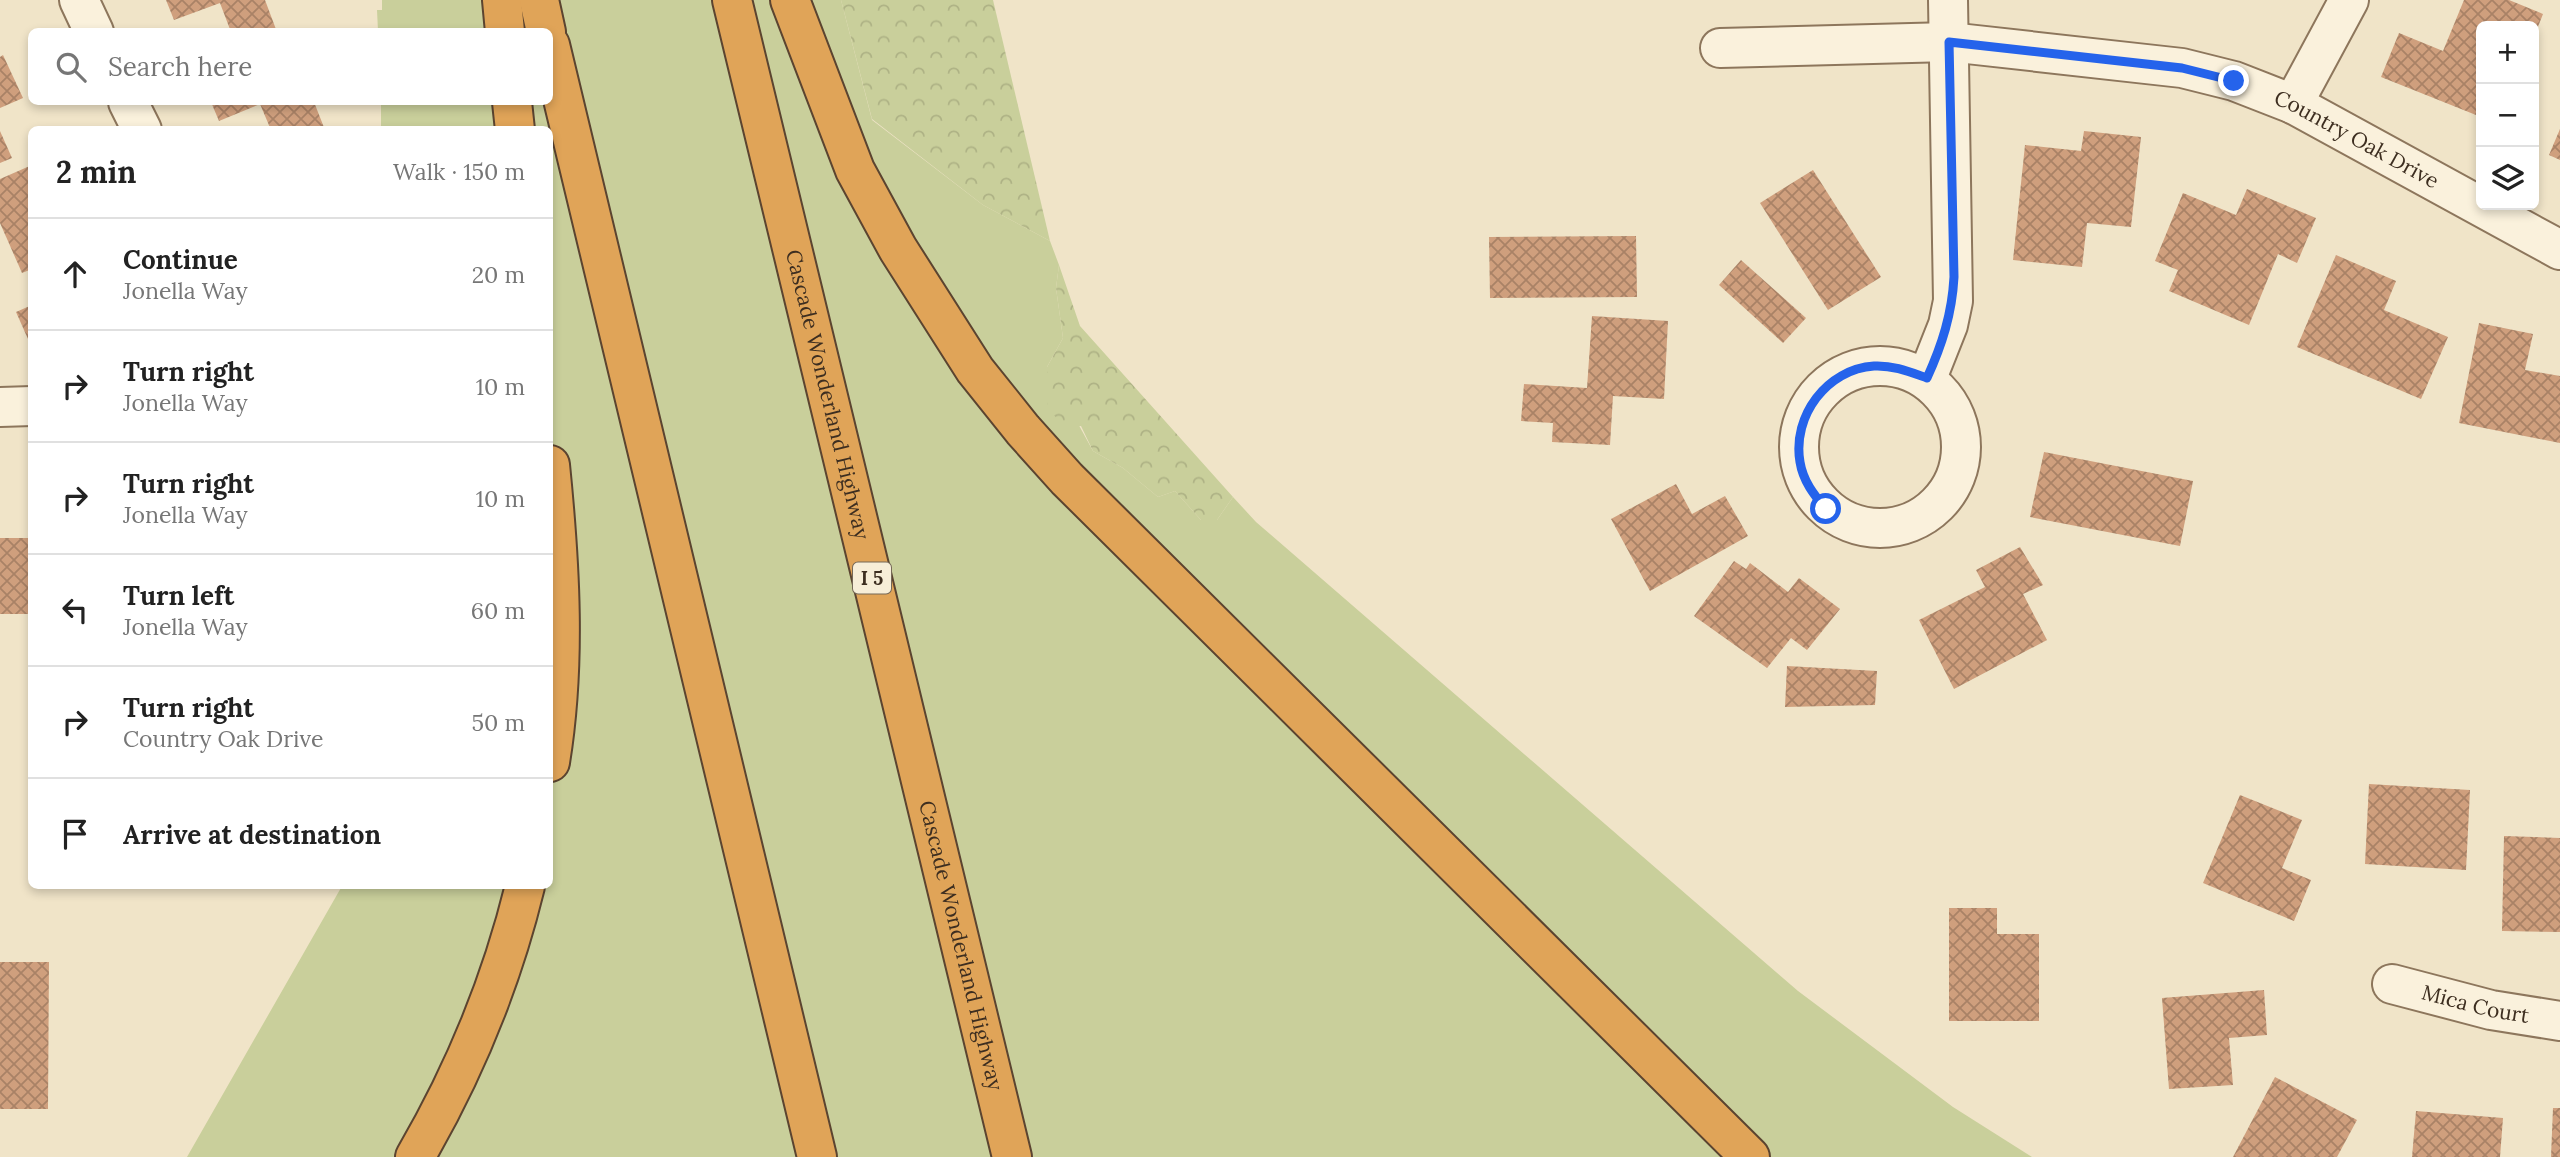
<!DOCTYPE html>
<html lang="en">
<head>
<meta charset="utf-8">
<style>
  body { margin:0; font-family:Lora,serif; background:#f6f6f6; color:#222 }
  .controls { position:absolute; right:21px; top:21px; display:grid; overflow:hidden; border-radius:10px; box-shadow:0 4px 10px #0003 }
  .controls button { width:63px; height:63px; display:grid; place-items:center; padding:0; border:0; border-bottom:2px solid #e0e0e0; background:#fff; color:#222; font:35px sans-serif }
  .stop { position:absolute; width:21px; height:21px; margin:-16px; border:5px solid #2563eb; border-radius:50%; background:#fff }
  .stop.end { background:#2563eb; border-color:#fff; box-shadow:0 2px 7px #0008 }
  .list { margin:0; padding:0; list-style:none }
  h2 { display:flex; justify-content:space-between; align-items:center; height:91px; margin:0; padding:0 28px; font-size:30px }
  h2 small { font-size:23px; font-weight:400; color:#767676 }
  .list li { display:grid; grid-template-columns:46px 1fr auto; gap:21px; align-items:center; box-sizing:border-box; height:112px; padding:0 28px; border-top:2px solid #e0e0e0 }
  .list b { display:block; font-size:26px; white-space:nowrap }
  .list p { margin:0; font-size:23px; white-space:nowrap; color:#767676 }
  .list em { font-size:23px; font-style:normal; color:#767676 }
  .icon { flex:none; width:38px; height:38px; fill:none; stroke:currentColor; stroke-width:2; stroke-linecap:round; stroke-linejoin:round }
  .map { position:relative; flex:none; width:2560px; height:1157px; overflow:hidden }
  .search { position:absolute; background:#fff; box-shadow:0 4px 10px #0003; left:28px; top:28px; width:525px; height:77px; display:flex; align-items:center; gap:18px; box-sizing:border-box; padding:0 24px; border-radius:10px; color:#767676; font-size:26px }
  .panel { position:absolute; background:#fff; box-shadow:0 4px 10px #0003; left:28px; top:126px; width:525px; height:763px; border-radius:10px }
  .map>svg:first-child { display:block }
</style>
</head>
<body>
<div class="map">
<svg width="2560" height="1157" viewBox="0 0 2560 1157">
  <defs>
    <pattern id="forest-crowns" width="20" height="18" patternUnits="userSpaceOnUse" patternTransform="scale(1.75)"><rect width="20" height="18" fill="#c9cf9b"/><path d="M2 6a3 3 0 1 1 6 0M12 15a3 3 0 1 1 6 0" fill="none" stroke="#aeb285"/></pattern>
    <pattern id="building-cross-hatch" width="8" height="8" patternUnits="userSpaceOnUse" patternTransform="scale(1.75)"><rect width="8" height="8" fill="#cf9f7d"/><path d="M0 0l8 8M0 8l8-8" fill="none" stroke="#a98266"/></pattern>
  </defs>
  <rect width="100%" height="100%" fill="#f0e4c8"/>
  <!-- grass -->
  <path fill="#c9cf9b" d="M 382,0 L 841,0 L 872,120 L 983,205 L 1050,241 L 1059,265 L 1056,288 L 1063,338 L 1047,367 L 1093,451 L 1123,468 L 1158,497 L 1175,491 L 1201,520 L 1217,520 L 1233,497 L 1256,522 L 1798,991 L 1953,1107 L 2032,1157 L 187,1157 L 342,886 L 550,886 L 550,130 L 381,129 L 381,102 L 550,102 L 550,32 L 378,31 L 377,10 L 382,10 Z"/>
  <!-- forest -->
  <g fill="url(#forest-crowns)">
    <path d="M 841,0 L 993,0 L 1050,241 L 983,205 L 872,119 Z"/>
    <path d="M 1059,265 L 1080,326 L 1233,497 L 1217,520 L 1201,520 L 1175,491 L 1158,497 L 1123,468 L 1093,451 L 1081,426 L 1065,428 L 1047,407 L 1047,367 L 1063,338 L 1056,288 Z"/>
  </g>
  <!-- building -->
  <g fill="url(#building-cross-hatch)">
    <path d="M 166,0 L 265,0 L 277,32 L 231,32 L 220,3 L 174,20 Z"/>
    <path d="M 2464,0 L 2509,0 L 2543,14 L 2534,37 L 2534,26 L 2481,26 L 2481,117 L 2381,77 L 2399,33 L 2443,51 Z"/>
    <path d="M 3,55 L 23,98 L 0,108 L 0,57 Z"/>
    <path d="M 211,102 L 314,102 L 325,130 L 271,130 L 260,104 L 219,121 Z"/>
    <path d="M 2560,129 L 2560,160 L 2549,155 Z"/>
    <path d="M 0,131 L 12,158 L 0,163 Z"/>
    <path d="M 2084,131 L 2141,137 L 2131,227 L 2087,223 L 2082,267 L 2013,260 L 2025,145 L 2081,151 Z"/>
    <path d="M 32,165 L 32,269 L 22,273 L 0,223 L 0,179 Z"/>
    <path d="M 1813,170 L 1881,277 L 1828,310 L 1760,203 Z"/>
    <path d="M 2247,189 L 2316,218 L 2297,263 L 2278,254 L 2249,325 L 2169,291 L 2178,270 L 2155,261 L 2183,193 L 2236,215 Z"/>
    <path d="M 1636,236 L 1637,297 L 1490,298 L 1489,237 Z"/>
    <path d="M 2336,255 L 2396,281 L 2384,310 L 2448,337 L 2421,399 L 2297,347 Z"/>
    <path d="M 1741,260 L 1806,318 L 1783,343 L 1719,285 Z"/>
    <path d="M 32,305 L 32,348 L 16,312 Z"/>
    <path d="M 1592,316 L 1668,321 L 1664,399 L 1613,396 L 1610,445 L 1552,442 L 1553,423 L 1521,421 L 1524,384 L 1587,388 Z"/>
    <path d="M 2479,323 L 2533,334 L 2525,370 L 2560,376 L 2560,443 L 2459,423 Z"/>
    <path d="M 2044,452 L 2193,481 L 2180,546 L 2030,517 Z"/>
    <path d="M 1676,484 L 1692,514 L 1725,496 L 1748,536 L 1650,591 L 1611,519 Z"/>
    <rect x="0" y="538" width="32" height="76"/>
    <path d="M 2020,547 L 2043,585 L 2023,594 L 2047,640 L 1954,689 L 1919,620 L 1985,587 L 1976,570 Z"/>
    <path d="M 1734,561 L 1746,569 L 1750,563 L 1788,592 L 1799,578 L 1840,609 L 1807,650 L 1791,638 L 1767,668 L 1694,616 Z"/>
    <path d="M 1787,666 L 1877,671 L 1875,705 L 1785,707 Z"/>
    <path d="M 2369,784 L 2470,790 L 2466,870 L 2365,864 Z"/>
    <path d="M 2240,795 L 2302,820 L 2282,868 L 2311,880 L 2294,921 L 2203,883 Z"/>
    <path d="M 2504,836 L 2560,838 L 2560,932 L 2502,931 Z"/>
    <path d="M 1949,908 L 1997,908 L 1997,934 L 2039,934 L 2039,1021 L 1949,1021 Z"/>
    <path d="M 0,962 L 49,962 L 48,1109 L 0,1109 Z"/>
    <path d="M 2264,990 L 2267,1035 L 2229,1038 L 2233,1085 L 2169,1089 L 2162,998 Z"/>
    <path d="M 2275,1077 L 2357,1120 L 2337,1157 L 2233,1157 Z"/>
    <path d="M 2553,1108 L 2560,1108 L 2560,1157 L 2551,1157 Z"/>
    <path d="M 2416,1111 L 2503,1118 L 2500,1157 L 2412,1157 Z"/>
  </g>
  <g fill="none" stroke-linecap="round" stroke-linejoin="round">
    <defs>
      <g id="minor">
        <path d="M 79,0 L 94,32"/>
        <path id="s1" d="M 1720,48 L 1949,42 L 2182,68 L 2234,81 L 2293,104 L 2560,250"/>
        <path d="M 128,102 L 142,130"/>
        <path d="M 2293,104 L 2349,0"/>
        <circle cx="1880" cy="447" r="81"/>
        <path d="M 1927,378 L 1948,325 L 1953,301 L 1948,0"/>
        <path d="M 0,407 L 32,406"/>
        <path id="s2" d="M 2392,984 L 2491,1010 L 2560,1021"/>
      </g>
      <g id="motorway">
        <path d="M 502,0 L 505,32"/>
        <path d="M 539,0 L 546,32"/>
        <path id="s3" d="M 732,0 L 1012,1157"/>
        <path d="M 790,0 L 855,170 L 898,249 L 975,370 L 1023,430 L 1067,479 L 1750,1157"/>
        <path d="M 550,45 L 817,1157"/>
        <path d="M 512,102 L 515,130"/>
        <path d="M 550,465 C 560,564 566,664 550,762"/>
        <path d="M 415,1157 C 464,1073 502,980 525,886"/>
      </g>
    </defs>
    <!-- minor casing -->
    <use href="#minor" stroke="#8d765c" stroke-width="42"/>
    <!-- motorway casing -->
    <use href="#motorway" stroke="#5b4430" stroke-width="42"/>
    <!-- minor -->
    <use href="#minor" stroke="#faf1dc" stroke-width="38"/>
    <!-- motorway -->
    <use href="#motorway" stroke="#e0a458" stroke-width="38"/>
  </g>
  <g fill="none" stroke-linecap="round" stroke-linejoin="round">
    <!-- route -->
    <path stroke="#2563eb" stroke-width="9" d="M 1826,509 C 1814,495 1803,481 1800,462 C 1792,416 1827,369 1874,366 C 1893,365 1910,372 1927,378 C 1942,345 1952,314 1954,277 L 1949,42 L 2182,68 L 2234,81"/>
  </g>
  <g text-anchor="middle" stroke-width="6" stroke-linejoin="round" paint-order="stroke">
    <!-- shield labels -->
    <rect fill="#f7eed8" stroke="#756857" stroke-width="2" x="853" y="562.5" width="38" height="31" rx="5"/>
    <g font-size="19" font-weight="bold" fill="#3d2e20">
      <text x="872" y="585">I 5</text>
    </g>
    <!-- street labels -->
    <g font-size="21" fill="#3d2e20" stroke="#f7eed8">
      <text dy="7" stroke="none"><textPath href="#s1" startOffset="653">Country Oak Drive</textPath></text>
      <text dy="7" stroke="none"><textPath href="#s3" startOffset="406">Cascade Wonderland Highway</textPath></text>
      <text dy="7" stroke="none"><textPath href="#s3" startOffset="973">Cascade Wonderland Highway</textPath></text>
      <text dy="7" stroke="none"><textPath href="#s2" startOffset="86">Mica Court</textPath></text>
    </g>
  </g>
</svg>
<div class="controls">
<button>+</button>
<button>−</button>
<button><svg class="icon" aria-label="layers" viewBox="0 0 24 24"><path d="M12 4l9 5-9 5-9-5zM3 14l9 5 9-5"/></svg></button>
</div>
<div class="stop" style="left:1826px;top:509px"></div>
<div class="stop end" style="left:2234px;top:81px"></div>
<div class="search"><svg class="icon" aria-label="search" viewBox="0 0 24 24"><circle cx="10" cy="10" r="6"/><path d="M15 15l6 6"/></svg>Search here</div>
<section class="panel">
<h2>2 min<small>Walk · 150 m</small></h2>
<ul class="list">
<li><svg class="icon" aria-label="ahead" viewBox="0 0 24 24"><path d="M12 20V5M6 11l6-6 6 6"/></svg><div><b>Continue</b><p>Jonella Way</p></div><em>20 m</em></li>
<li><svg class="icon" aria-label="right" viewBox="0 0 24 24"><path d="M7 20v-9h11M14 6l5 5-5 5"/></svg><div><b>Turn right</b><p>Jonella Way</p></div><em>10 m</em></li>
<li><svg class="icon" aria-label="right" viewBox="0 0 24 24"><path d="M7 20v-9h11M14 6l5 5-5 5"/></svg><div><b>Turn right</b><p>Jonella Way</p></div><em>10 m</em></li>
<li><svg class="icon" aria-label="left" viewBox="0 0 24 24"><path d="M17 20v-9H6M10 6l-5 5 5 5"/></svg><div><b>Turn left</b><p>Jonella Way</p></div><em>60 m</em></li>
<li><svg class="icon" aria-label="right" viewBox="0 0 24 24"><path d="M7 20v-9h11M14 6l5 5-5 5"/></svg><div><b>Turn right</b><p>Country Oak Drive</p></div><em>50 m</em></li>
<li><svg class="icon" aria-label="arrive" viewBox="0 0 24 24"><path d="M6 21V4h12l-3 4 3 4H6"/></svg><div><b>Arrive at destination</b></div></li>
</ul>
</section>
</div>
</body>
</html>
